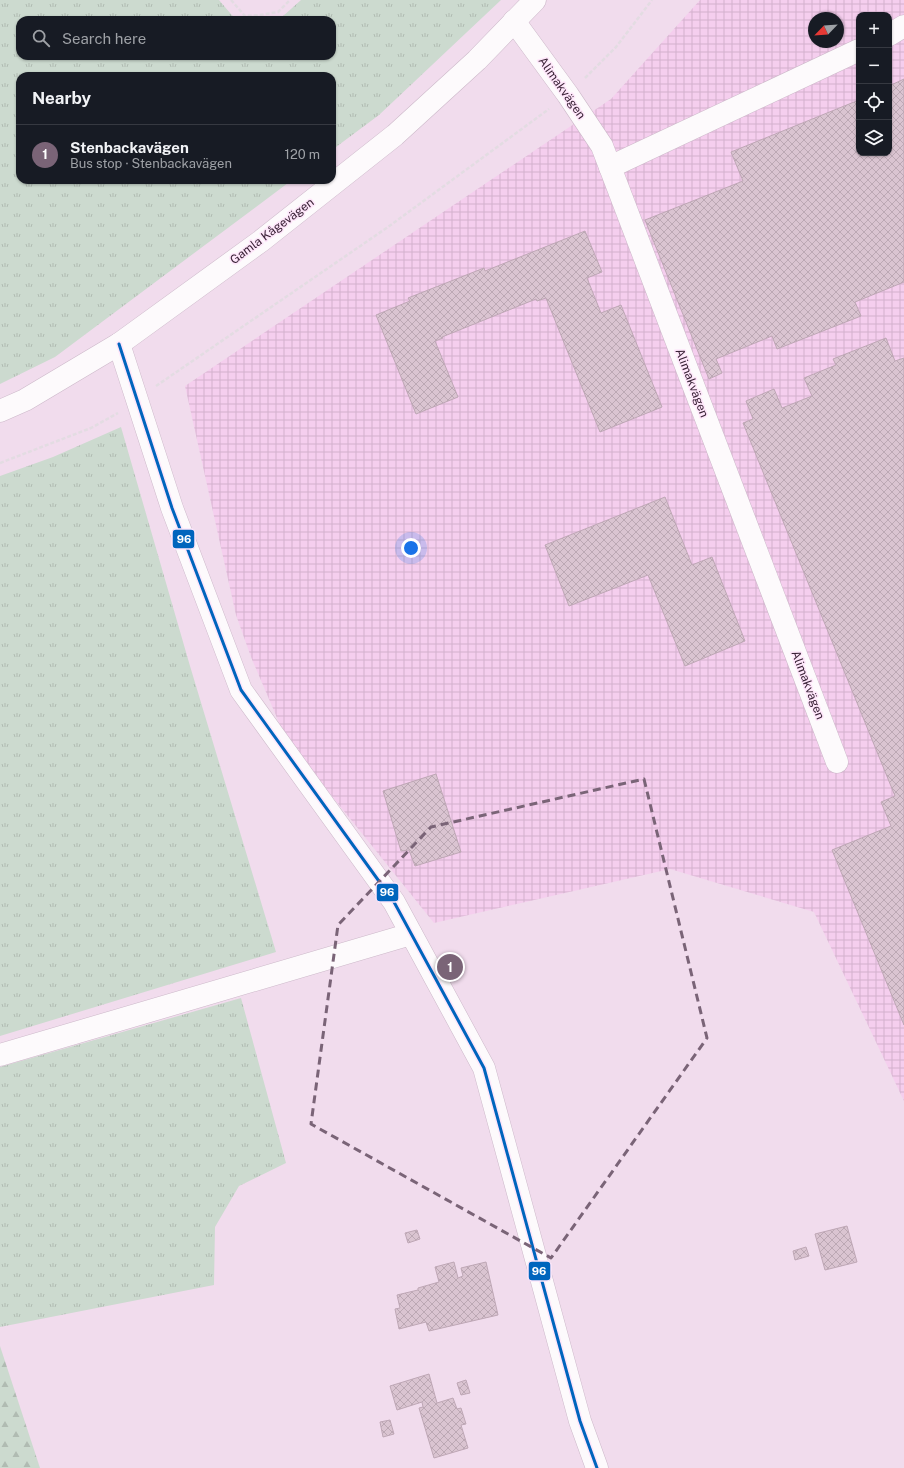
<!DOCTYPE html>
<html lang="en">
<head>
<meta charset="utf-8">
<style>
  body { margin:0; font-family:"Public Sans",sans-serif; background:#20242c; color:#f1f3f6 }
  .controls { position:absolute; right:12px; top:12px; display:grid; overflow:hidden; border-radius:8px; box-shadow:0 1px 3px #0004 }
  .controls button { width:36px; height:36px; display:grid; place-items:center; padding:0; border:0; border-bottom:1px solid #363941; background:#171b24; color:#f1f3f6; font:20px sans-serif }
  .compass { position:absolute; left:808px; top:12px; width:36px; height:36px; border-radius:50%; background:#171b24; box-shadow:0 1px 3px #0004; rotate:245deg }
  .you { position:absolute; left:411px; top:548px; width:14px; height:14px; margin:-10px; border:3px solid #fff; border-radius:50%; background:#1a73e8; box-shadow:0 0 0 6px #1a73e833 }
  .badge { display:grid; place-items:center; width:26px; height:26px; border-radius:50%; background:#7a6477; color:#fff; font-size:13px; font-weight:700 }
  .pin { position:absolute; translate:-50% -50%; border:2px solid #fff; box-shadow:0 1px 4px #0006 }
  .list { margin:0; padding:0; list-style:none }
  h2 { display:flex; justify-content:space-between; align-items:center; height:52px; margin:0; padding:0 16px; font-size:17px }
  h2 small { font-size:13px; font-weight:400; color:#9ea1a6 }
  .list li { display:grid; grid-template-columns:26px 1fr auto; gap:12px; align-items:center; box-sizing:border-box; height:60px; padding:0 16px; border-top:1px solid #363941 }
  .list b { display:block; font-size:15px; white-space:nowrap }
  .list p { margin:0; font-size:13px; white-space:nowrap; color:#9ea1a6 }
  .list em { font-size:13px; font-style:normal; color:#9ea1a6 }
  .icon { flex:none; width:22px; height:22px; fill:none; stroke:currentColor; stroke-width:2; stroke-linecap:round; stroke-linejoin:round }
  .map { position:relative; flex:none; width:904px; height:1468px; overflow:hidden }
  .search { position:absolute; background:#171b24; box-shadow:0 1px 3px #0004; left:16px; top:16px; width:320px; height:44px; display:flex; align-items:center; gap:10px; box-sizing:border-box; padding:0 14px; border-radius:12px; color:#9ea1a6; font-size:15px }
  .panel { position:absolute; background:#171b24; box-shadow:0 1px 3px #0004; left:16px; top:72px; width:320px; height:112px; border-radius:12px }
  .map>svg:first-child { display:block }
</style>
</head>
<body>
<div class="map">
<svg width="904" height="1468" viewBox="0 0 904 1468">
  <defs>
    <pattern id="industrial-grid" width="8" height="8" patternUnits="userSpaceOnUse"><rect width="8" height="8" fill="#f5ceee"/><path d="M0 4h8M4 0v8" fill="none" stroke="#d3b1cd"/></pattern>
    <pattern id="grass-tufts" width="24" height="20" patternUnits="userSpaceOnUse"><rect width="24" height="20" fill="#ccdacf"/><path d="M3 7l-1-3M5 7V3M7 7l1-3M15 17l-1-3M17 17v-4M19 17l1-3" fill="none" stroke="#b0bbb2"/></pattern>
    <pattern id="forest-firs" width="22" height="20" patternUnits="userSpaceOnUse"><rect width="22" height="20" fill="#ccdacf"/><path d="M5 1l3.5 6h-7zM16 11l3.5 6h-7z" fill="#b0bbb2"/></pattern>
    <pattern id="building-cross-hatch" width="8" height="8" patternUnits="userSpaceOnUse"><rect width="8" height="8" fill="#dac4d1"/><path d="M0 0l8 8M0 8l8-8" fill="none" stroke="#bca8b4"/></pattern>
  </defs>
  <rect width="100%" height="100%" fill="#f1dced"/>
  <!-- industrial -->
  <path fill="url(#industrial-grid)" fill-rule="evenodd" d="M 700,0 L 904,0 L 904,1101 L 814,912 L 670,869 L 434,923 L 286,739 L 251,657 L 236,615 L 185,386 L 611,99 ZM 859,15 L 889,15 L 889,153 L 859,153 ZM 814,18 L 838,18 L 838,42 L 814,42 Z"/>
  <!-- grass -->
  <g fill="url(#grass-tufts)">
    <path d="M 0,0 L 219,0 L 236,20 L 20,20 L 20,56 L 332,56 L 332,20 L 255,20 L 282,17 L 301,0 L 501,0 L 379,115 L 332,150 L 332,76 L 20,76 L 20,180 L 292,180 L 55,357 L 0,384 Z"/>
    <path d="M 121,427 L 190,666 L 276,952 L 0,1036 L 0,476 L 53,457 Z"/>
    <path d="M 241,998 L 286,1163 L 239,1186 L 215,1227 L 214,1285 L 0,1327 L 0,1067 Z"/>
  </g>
  <!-- forest -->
  <path fill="url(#forest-firs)" d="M 0,1346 L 40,1468 L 0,1468 Z"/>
  <!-- building -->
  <g fill="url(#building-cross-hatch)" stroke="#bea7b5">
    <path d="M 904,79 L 904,282 L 855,302 L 861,316 L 777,349 L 772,336 L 716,359 L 722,373 L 709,379 L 645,220 L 743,181 L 731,152 L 859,100 L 859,153 L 889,153 L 889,86 Z"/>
    <path d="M 585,231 L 602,272 L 587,278 L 601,313 L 621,305 L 662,407 L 600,432 L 546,298 L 537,301 L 536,299 L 442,337 L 443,338 L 435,341 L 458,397 L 416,414 L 376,315 L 410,301 L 408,298 L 484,268 L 485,271 Z"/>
    <path d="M 886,338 L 895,361 L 904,358 L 904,1025 L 832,850 L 891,826 L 881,802 L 895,796 L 743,423 L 753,419 L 746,401 L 774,389 L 782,408 L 812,396 L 804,378 L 836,365 L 833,359 Z"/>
    <path d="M 665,497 L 692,565 L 712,557 L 745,641 L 685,666 L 648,575 L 569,606 L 545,545 Z"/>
    <path d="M 436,774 L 461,852 L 415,866 L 409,850 L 401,851 L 383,791 Z"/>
    <path d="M 847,1226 L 857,1262 L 825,1270 L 815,1234 Z"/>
    <path d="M 417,1230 L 420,1239 L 408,1243 L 405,1233 Z"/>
    <path d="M 806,1247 L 809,1256 L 795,1260 L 793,1251 Z"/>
    <path d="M 454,1262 L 458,1278 L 463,1276 L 461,1268 L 486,1262 L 498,1315 L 429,1331 L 426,1322 L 399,1329 L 395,1309 L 400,1308 L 397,1295 L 418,1290 L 418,1288 L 439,1282 L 435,1267 Z"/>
    <path d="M 429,1374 L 437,1403 L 453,1398 L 457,1409 L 461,1408 L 466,1424 L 461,1425 L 468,1448 L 434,1458 L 419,1408 L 423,1407 L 422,1402 L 397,1410 L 390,1386 Z"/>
    <path d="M 466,1380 L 470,1393 L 461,1395 L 457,1383 Z"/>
    <path d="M 390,1420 L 394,1434 L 383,1437 L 380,1422 Z"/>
  </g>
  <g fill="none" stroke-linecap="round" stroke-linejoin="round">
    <defs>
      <g id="minor">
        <path d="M 514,21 L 568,95 L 602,146 L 837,762"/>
        <path d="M 889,35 L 904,26"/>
        <path d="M 610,167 L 859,50"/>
        <path d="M 119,344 L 172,508 L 241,690 L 394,902 L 484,1068 L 580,1421 L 597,1468"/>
        <path d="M 0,411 L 25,400 L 119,344 L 261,241 L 395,135 L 477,60 L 535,0"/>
        <path d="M 0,1055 L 411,934"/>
      </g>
    </defs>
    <!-- minor casing -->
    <use href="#minor" stroke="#ccb8c9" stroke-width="23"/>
    <!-- path -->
    <g stroke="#e3dce2" stroke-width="2.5" stroke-dasharray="4 2" stroke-linecap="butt">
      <path d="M 231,0 L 245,16 L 260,15 L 278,12 L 290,0"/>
      <path d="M 585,78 L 616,47 L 652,0"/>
      <path d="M 156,386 L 388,227 L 549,109"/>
      <path d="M 0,463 L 91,428 L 118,413"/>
    </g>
    <!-- minor -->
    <use href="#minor" stroke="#fdfafc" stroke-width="22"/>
    <defs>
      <path id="bus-1" d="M 119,344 L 172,508 L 241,690 L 394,902 L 484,1068 L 580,1421 L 597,1468"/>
    </defs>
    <!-- bus-1 casing -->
    <use href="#bus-1" stroke="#fee6fa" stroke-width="6"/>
    <!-- bus-1 -->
    <use href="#bus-1" stroke="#0065bd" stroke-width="3"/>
  </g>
  <!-- marked area -->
  <path fill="none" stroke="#7a6477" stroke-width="3" stroke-dasharray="8 5" stroke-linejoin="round" d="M 644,779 L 707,1038 L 551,1258 L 311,1124 L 338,925 L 431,827 Z"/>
  <g text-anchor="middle" stroke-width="3" stroke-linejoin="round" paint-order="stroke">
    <!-- street labels -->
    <g font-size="12" fill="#3a2337" stroke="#fee6fa">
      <text transform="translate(562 88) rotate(55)" y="4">Alimakvägen</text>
      <text transform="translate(272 231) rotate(-37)" y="4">Gamla Kågevägen</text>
      <text transform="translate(692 383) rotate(69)" y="4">Alimakvägen</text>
      <text transform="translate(808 685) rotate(69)" y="4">Alimakvägen</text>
    </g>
  </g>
  <g stroke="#fee6fa" stroke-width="1.5">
    <rect x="172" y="529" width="23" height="20" rx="4" fill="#0065bd"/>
    <rect x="376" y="883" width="23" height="19" rx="4" fill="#0065bd"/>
    <rect x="528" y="1261" width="23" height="20" rx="4" fill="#0065bd"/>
  </g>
  <g font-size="11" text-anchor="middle" font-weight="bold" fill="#fff">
    <text x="184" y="543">96</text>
    <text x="387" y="896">96</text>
    <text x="539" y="1275">96</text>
  </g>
</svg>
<div class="controls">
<button>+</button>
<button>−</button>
<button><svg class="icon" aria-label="locate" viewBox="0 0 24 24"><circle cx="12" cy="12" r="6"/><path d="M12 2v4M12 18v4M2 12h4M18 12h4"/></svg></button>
<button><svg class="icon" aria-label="layers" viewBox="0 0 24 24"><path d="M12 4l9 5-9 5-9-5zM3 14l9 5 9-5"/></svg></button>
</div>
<svg class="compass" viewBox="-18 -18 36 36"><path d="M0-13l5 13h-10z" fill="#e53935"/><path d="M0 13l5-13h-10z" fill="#9ea1a6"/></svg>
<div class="you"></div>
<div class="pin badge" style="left:450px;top:967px">1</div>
<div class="search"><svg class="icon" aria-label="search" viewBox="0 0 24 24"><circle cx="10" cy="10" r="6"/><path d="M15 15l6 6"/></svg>Search here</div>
<section class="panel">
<h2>Nearby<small></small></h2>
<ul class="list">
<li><span class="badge">1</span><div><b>Stenbackavägen</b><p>Bus stop · Stenbackavägen</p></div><em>120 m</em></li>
</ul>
</section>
</div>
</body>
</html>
